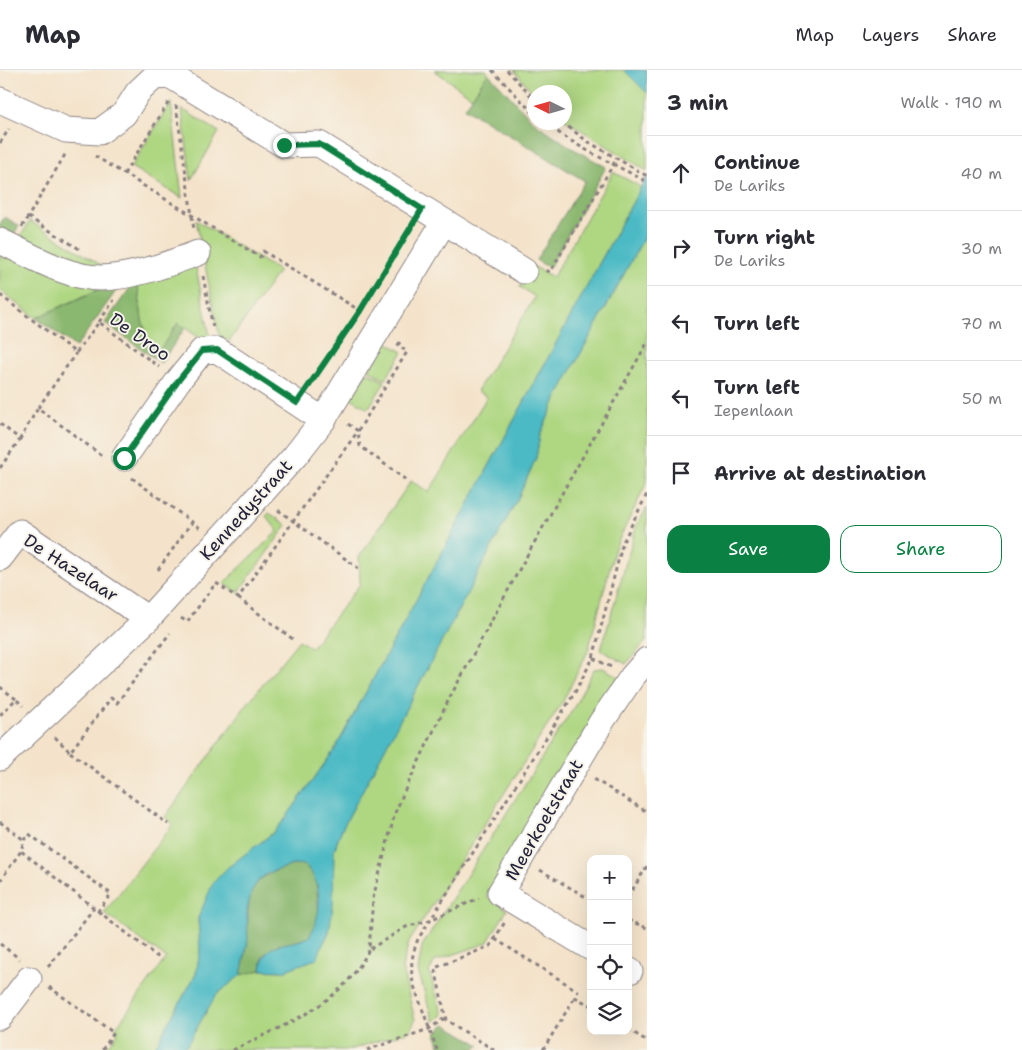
<!DOCTYPE html>
<html lang="en">
<head>
<meta charset="utf-8">
<style>
  body { margin:0; font-family:"Shantell Sans",sans-serif; background:#f2f2f3; color:#2b2b33 }
  .controls { position:absolute; right:15px; bottom:15px; display:grid; overflow:hidden; border-radius:10px; box-shadow:0 5px 20px #0002 }
  .controls button { width:45px; height:45px; display:grid; place-items:center; padding:0; border:0; border-bottom:1px solid #e1e1e2; background:#fff; color:#2b2b33; font:25px sans-serif }
  .compass { position:absolute; left:527px; top:15px; width:45px; height:45px; border-radius:50%; background:#fff; box-shadow:0 5px 20px #0002; rotate:275deg }
  .stop { position:absolute; width:15px; height:15px; margin:-11px; border:4px solid #0b8043; border-radius:50%; background:#fff }
  .stop.end { background:#0b8043; border-color:#fff; box-shadow:0 1px 5px #0008 }
  .list { margin:0; padding:0; list-style:none }
  h2 { display:flex; justify-content:space-between; align-items:center; height:65px; margin:0; padding:0 20px; font-size:21px }
  h2 small { font-size:16px; font-weight:400; color:#7c7c81 }
  .list li { display:grid; grid-template-columns:32px 1fr auto; gap:15px; align-items:center; box-sizing:border-box; height:75px; padding:0 20px; border-top:1px solid #e1e1e2 }
  .list b { display:block; font-size:19px; white-space:nowrap }
  .list p { margin:0; font-size:16px; white-space:nowrap; color:#7c7c81 }
  .list em { font-size:16px; font-style:normal; color:#7c7c81 }
  .actions { display:flex; gap:10px; padding:15px 20px }
  .actions a { flex:1; padding:11px 0; border:1px solid #0b8043; border-radius:15px; text-align:center; font-size:18px; color:#0b8043 }
  .actions .main { background:#0b8043; color:#fff }
  .icon { flex:none; width:28px; height:28px; fill:none; stroke:currentColor; stroke-width:2; stroke-linecap:round; stroke-linejoin:round }
  .map { position:relative; flex:none; width:647px; height:980px; overflow:hidden }
  header { display:flex; align-items:center; gap:30px; box-sizing:border-box; height:70px; padding:0 25px; background:#fff; border-bottom:1px solid #e1e1e2 }
  header strong { font-size:24px }
  nav { display:flex; gap:28px; margin-inline-start:auto; font-size:18px }
  main { display:flex }
  aside { flex:1; background:#fff }
  .map>svg:first-child { display:block }
</style>
</head>
<body>
<header>
<strong>Map</strong>
<nav><a>Map</a><a>Layers</a><a>Share</a></nav>
</header>
<main>
<div class="map">
<svg width="647" height="980" viewBox="0 0 647 980">
  <rect width="100%" height="100%" fill="#f7f3e8"/>
  <filter id="ink" filterUnits="userSpaceOnUse"><feTurbulence type="fractalNoise" baseFrequency=".02" numOctaves="2"/><feDisplacementMap in="SourceGraphic" scale="10" xChannelSelector="R" yChannelSelector="G"/><feConvolveMatrix kernelMatrix="1 2 1 2 8 2 1 2 1" color-interpolation-filters="sRGB"/></filter>
  <filter id="wash" filterUnits="userSpaceOnUse"><feTurbulence type="fractalNoise" baseFrequency=".0096" numOctaves="4" result="noise"/><feDisplacementMap in="SourceGraphic" scale="20" xChannelSelector="R" yChannelSelector="G"/><feGaussianBlur stdDeviation="1.12" result="paint"/><feColorMatrix in="noise" values="0 0 0 0 0 0 0 0 0 0 0 0 0 0 0 0 0 1.4 0 .05"/><feComposite in="paint" operator="in"/></filter>
  <g filter="url(#wash)">
    <rect width="100%" height="100%" fill="#f4e3ca"/>
    <!-- green -->
    <g fill="#afd782" stroke="#687c5e">
      <path d="M 434,0 L 486,0 L 488,3 L 472,27 Z"/>
      <path d="M 514,0 L 624,0 L 647,23 L 647,101 L 565,50 L 564,22 L 534,24 Z"/>
      <path d="M 171,32 L 182,128 L 131,97 Z"/>
      <path d="M 182,39 L 219,62 L 191,110 Z"/>
      <path d="M 613,102 L 641,117 L 335,679 L 285,749 L 273,763 L 227,798 L 198,848 L 200,881 L 196,904 L 153,980 L 105,980 L 118,963 L 115,959 L 166,888 L 104,843 L 173,754 L 165,747 L 247,634 L 299,570 L 311,578 L 360,514 L 359,487 L 411,411 L 429,422 L 487,327 L 477,321 L 535,227 L 520,217 L 533,196 L 553,207 Z"/>
      <path d="M 196,150 L 279,201 L 229,272 L 219,265 Z"/>
      <path d="M 30,151 L 114,203 L 15,175 Z"/>
      <path d="M 647,162 L 647,412 L 615,478 L 588,581 L 562,633 L 409,872 L 402,898 L 415,950 L 410,961 L 349,980 L 184,980 L 216,925 L 238,905 L 253,900 L 283,901 L 316,888 L 329,862 L 334,781 L 341,761 L 519,426 L 536,388 L 540,365 L 558,325 Z"/>
      <path d="M 0,175 L 126,207 L 36,248 L 0,220 Z"/>
      <path d="M 195,193 L 210,267 L 201,269 L 178,253 L 154,289 L 142,250 L 137,208 Z"/>
      <path d="M 386,272 L 403,282 L 385,310 L 369,300 Z"/>
      <path d="M 367,302 L 385,312 L 368,339 L 351,328 Z"/>
      <path d="M 647,438 L 647,570 L 626,594 L 601,580 L 637,454 Z"/>
      <path d="M 269,443 L 287,455 L 238,523 L 224,513 L 278,461 L 266,446 Z"/>
      <path d="M 603,598 L 619,607 L 487,826 L 507,840 L 487,873 L 435,891 L 429,902 L 443,945 L 433,951 L 418,901 L 422,876 L 574,637 L 594,599 Z"/>
    </g>
    <!-- forest -->
    <g fill="#8bb870" stroke="#566d56">
      <path d="M 488,3 L 534,52 L 572,78 L 606,97 L 549,198 L 536,190 L 585,111 L 465,38 Z"/>
      <path d="M 5,147 L 19,156 L 8,173 L 0,168 L 0,154 Z"/>
      <path d="M 126,207 L 76,277 L 36,248 Z"/>
      <path d="M 137,208 L 142,250 L 154,288 L 178,253 L 185,258 L 161,293 L 105,253 Z"/>
      <path d="M 296,794 L 305,795 L 316,808 L 319,846 L 315,858 L 309,867 L 288,874 L 278,875 L 263,886 L 261,900 L 241,905 C 243,893 247,882 247,871 C 250,822 241,810 296,794 Z"/>
      <path d="M 445,954 L 480,975 L 474,980 L 440,980 L 436,963 Z"/>
    </g>
    <!-- water -->
    <g fill="#4cbac5" stroke="#376e80">
      <path d="M 624,0 L 647,0 L 647,23 Z"/>
      <path d="M 647,106 L 647,162 L 558,325 L 540,365 L 536,388 L 519,426 L 341,761 L 334,781 L 333,835 L 329,862 L 316,889 L 283,901 L 261,900 C 265,868 284,878 309,867 C 322,847 324,812 305,795 L 296,794 L 268,803 L 259,810 L 252,820 L 247,841 L 248,870 L 241,905 L 216,925 L 184,980 L 153,980 L 196,904 L 200,881 L 198,848 L 213,813 L 227,798 L 273,763 L 285,749 L 335,679 Z"/>
    </g>
  </g>
  <g filter="url(#ink)">
    <g fill="none" stroke-linecap="round" stroke-linejoin="round">
      <defs>
        <g id="minor">
          <path d="M 0,30 L 66,60 L 99,62 L 124,44 L 138,22 L 154,7 L 171,6 L 284,75 L 319,74 L 524,201"/>
          <path d="M 0,171 C 30,185 67,208 101,208 C 134,207 168,194 198,183"/>
          <path d="M 124,388 L 178,311 L 202,281 L 217,280 L 323,350"/>
          <path d="M 0,488 L 20,462 L 148,549"/>
          <path d="M 0,688 L 148,549 L 295,386 L 323,350 L 444,152"/>
          <path d="M 591,878 L 500,823 L 602,651 L 632,607 L 647,590"/>
          <path d="M 628,900 L 630,901"/>
          <path d="M 0,947 L 29,909"/>
        </g>
      </defs>
      <!-- minor casing -->
      <use href="#minor" stroke="#8b8282" stroke-width="27"/>
      <!-- path -->
      <g stroke="#8b8282" stroke-width="3" stroke-dasharray="4 4" stroke-linecap="butt">
        <path d="M 492,0 L 534,44"/>
        <path d="M 507,0 L 534,29"/>
        <path d="M 176,35 L 194,160"/>
        <path d="M 545,52 C 576,78 613,93 647,112"/>
        <path d="M 562,52 L 587,71 L 647,106"/>
        <path d="M 0,73 L 9,59"/>
        <path d="M 95,86 L 260,187 L 263,181 L 362,242"/>
        <path d="M 124,104 L 170,30"/>
        <path d="M 28,147 L 81,180"/>
        <path d="M 22,157 L 66,83"/>
        <path d="M 546,200 L 550,202 L 617,88"/>
        <path d="M 203,206 L 213,258"/>
        <path d="M 0,225 L 76,283 L 99,252 L 159,297"/>
        <path d="M 99,252 L 114,230"/>
        <path d="M 309,315 L 357,246"/>
        <path d="M 38,338 L 76,283"/>
        <path d="M 0,354 L 20,369 L 38,338 L 101,385"/>
        <path d="M 348,354 L 358,361 L 360,376 L 406,410"/>
        <path d="M 0,398 L 20,369"/>
        <path d="M 132,408 L 200,458"/>
        <path d="M 278,440 L 358,498"/>
        <path d="M 158,500 L 192,452"/>
        <path d="M 238,528 L 294,570"/>
        <path d="M 181,548 L 187,552 L 216,513 L 238,528 L 358,361 L 407,282 L 398,275 L 400,272"/>
        <path d="M 593,588 L 611,597"/>
        <path d="M 0,617 L 16,629"/>
        <path d="M 0,645 L 16,629 L 23,636"/>
        <path d="M 55,667 L 70,682 L 111,628 L 117,633 L 170,563"/>
        <path d="M 70,682 L 168,754"/>
        <path d="M 594,709 L 647,742"/>
        <path d="M 0,752 L 24,770"/>
        <path d="M 29,764 L 111,824 L 98,841 L 21,781 L 24,770 Z"/>
        <path d="M 540,800 L 591,830"/>
        <path d="M 0,811 L 21,781"/>
        <path d="M 628,827 L 647,796"/>
        <path d="M 98,841 L 159,888"/>
        <path d="M 628,850 L 647,858"/>
        <path d="M 495,869 L 578,921 L 575,927 L 591,936"/>
        <path d="M 0,874 L 20,889"/>
        <path d="M 370,879 L 406,857 L 430,850 L 479,828"/>
        <path d="M 48,897 L 94,838"/>
        <path d="M 49,917 L 114,963 L 102,980"/>
        <path d="M 628,959 L 647,971"/>
        <path d="M 233,980 C 284,955 344,934 369,879 L 373,828 L 395,743 L 404,722 L 449,629 L 525,489 L 647,273"/>
        <path d="M 367,980 L 429,959 L 445,948"/>
        <path d="M 437,980 L 413,913 C 410,896 412,884 418,869 L 574,624 L 593,588 L 623,472 L 647,424"/>
        <path d="M 494,980 L 446,950 L 435,898 L 490,876 L 505,852"/>
        <path d="M 543,980 L 575,927"/>
      </g>
      <!-- minor -->
      <use href="#minor" stroke="#fff" stroke-width="25"/>
    </g>
  </g>
  <g fill="none" stroke-linecap="round" stroke-linejoin="round" filter="url(#ink)">
    <!-- route -->
    <path stroke="#0b8043" stroke-width="6" d="M 124,388 L 178,311 L 202,281 L 217,280 L 297,333 L 360,241 L 422,139 L 319,74 L 284,75"/>
  </g>
  <g text-anchor="middle" stroke-width="4" stroke-linejoin="round" paint-order="stroke">
    <!-- street labels -->
    <g font-size="18" fill="#22223b" stroke="#f7f3e8">
      <text transform="translate(140 267) rotate(35)" y="6">De Droo</text>
      <text transform="translate(246 440) rotate(-48)" y="6">Kennedystraat</text>
      <text transform="translate(71 498) rotate(33)" y="6">De Hazelaar</text>
      <text transform="translate(544 750) rotate(-60)" y="6">Meerkoetstraat</text>
    </g>
  </g>
</svg>
<div class="controls">
<button>+</button>
<button>−</button>
<button><svg class="icon" aria-label="locate" viewBox="0 0 24 24"><circle cx="12" cy="12" r="6"/><path d="M12 2v4M12 18v4M2 12h4M18 12h4"/></svg></button>
<button><svg class="icon" aria-label="layers" viewBox="0 0 24 24"><path d="M12 4l9 5-9 5-9-5zM3 14l9 5 9-5"/></svg></button>
</div>
<svg class="compass" viewBox="-18 -18 36 36"><path d="M0-13l5 13h-10z" fill="#e53935"/><path d="M0 13l5-13h-10z" fill="#7c7c81"/></svg>
<div class="stop" style="left:124px;top:388px"></div>
<div class="stop end" style="left:284px;top:75px"></div>
</div>
<aside>
<h2>3 min<small>Walk · 190 m</small></h2>
<ul class="list">
<li><svg class="icon" aria-label="ahead" viewBox="0 0 24 24"><path d="M12 20V5M6 11l6-6 6 6"/></svg><div><b>Continue</b><p>De Lariks</p></div><em>40 m</em></li>
<li><svg class="icon" aria-label="right" viewBox="0 0 24 24"><path d="M7 20v-9h11M14 6l5 5-5 5"/></svg><div><b>Turn right</b><p>De Lariks</p></div><em>30 m</em></li>
<li><svg class="icon" aria-label="left" viewBox="0 0 24 24"><path d="M17 20v-9H6M10 6l-5 5 5 5"/></svg><div><b>Turn left</b></div><em>70 m</em></li>
<li><svg class="icon" aria-label="left" viewBox="0 0 24 24"><path d="M17 20v-9H6M10 6l-5 5 5 5"/></svg><div><b>Turn left</b><p>Iepenlaan</p></div><em>50 m</em></li>
<li><svg class="icon" aria-label="arrive" viewBox="0 0 24 24"><path d="M6 21V4h12l-3 4 3 4H6"/></svg><div><b>Arrive at destination</b></div></li>
</ul>
<div class="actions"><a class="main">Save</a><a>Share</a></div>
</aside>
</main>
</body>
</html>
